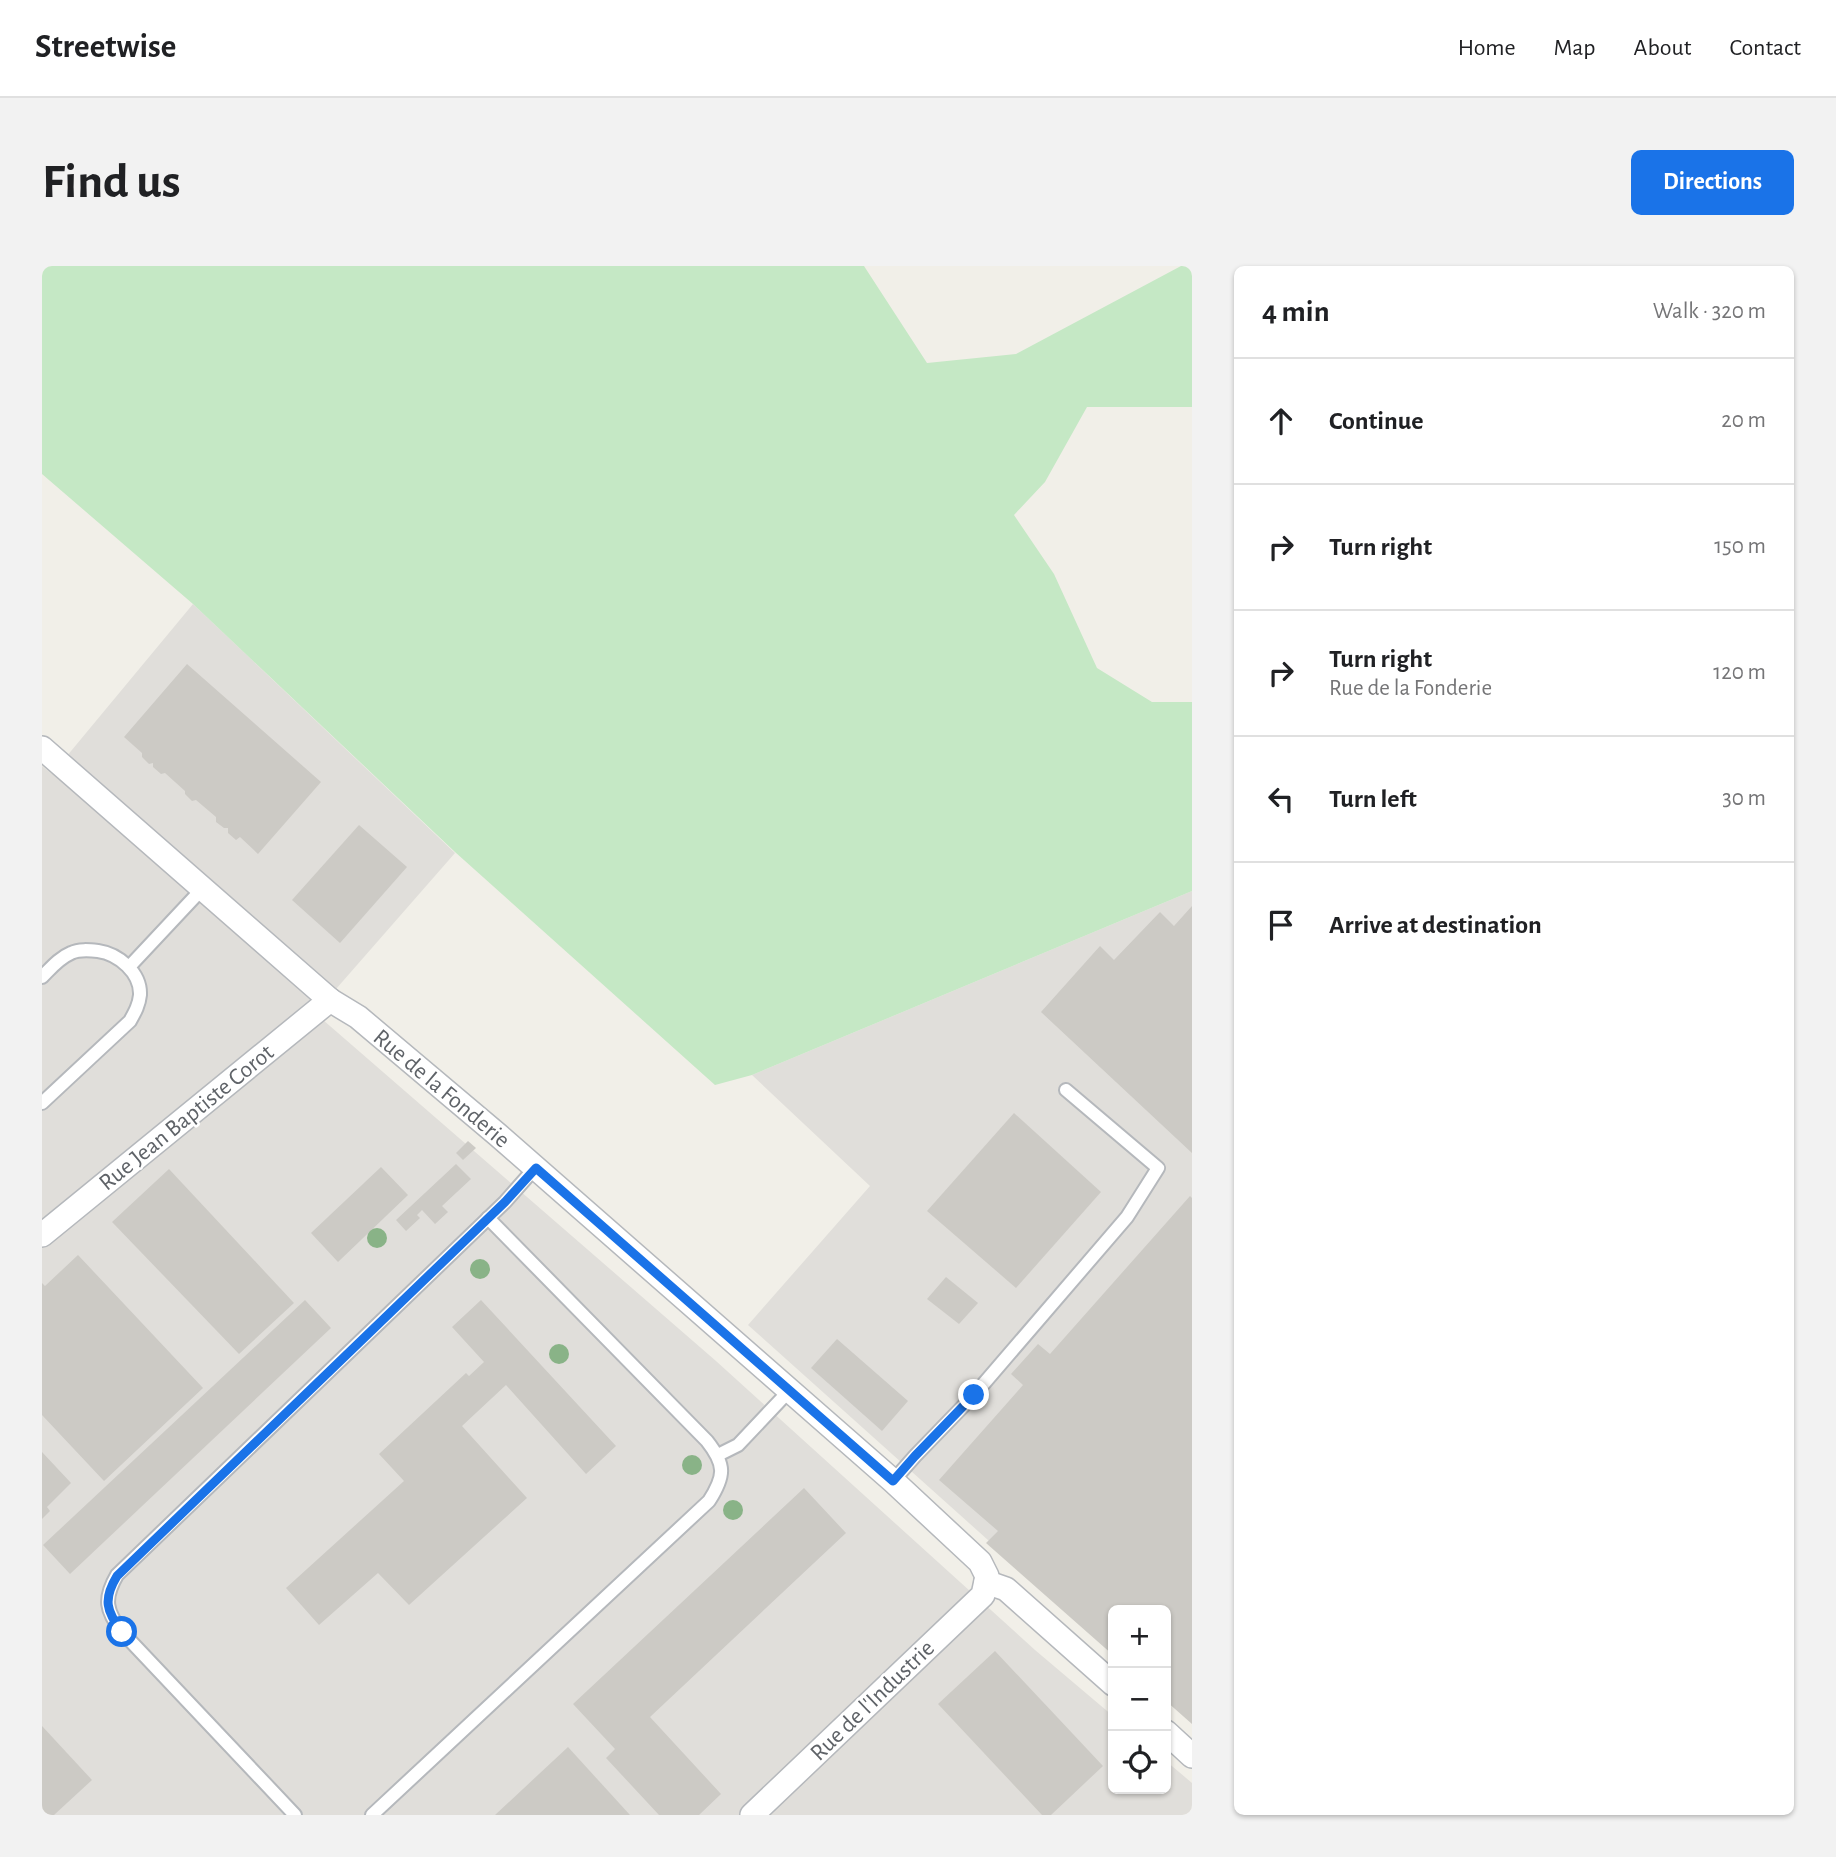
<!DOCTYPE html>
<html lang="en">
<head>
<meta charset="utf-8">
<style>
  body { margin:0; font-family:"Alegreya Sans",sans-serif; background:#f2f2f2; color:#202124 }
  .controls { position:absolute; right:21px; bottom:21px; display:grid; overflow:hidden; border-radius:10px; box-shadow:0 2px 5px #0004 }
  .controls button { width:63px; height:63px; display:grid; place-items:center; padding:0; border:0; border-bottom:2px solid #e0e0e0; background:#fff; color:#202124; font:35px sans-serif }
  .stop { position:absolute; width:21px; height:21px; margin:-16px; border:5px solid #1a73e8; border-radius:50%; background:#fff }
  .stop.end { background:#1a73e8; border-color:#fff; box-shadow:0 2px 7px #0008 }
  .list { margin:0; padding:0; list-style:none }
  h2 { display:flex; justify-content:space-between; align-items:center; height:91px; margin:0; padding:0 28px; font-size:30px }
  h2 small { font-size:23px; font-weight:400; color:#757577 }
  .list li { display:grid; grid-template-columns:46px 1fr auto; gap:21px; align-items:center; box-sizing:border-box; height:126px; padding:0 28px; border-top:2px solid #e0e0e0 }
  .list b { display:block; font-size:26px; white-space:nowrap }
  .list p { margin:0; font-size:23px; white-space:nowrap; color:#757577 }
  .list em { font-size:23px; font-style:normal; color:#757577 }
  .icon { flex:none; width:38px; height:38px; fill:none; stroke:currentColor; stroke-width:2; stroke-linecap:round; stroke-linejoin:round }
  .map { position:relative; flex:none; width:1150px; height:1549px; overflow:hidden; border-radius:10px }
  header { display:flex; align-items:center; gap:42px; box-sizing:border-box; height:98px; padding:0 35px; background:#fff; border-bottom:2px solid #e0e0e0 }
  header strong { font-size:33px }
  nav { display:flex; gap:38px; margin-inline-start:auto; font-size:24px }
  .intro { display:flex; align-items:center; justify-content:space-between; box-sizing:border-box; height:168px; padding:0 42px }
  h1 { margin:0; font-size:49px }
  .button { padding:18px 32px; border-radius:10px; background:#1a73e8; color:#fff; font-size:24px; font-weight:700 }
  main { display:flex; gap:42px; padding:0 42px }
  aside { flex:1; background:#fff; border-radius:10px; box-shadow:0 2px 5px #0004 }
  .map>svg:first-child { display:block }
</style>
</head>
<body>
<header>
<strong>Streetwise</strong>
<nav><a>Home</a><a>Map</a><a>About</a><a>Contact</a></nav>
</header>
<div class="intro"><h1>Find us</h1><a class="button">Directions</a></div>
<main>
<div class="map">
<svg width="1150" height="1549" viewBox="0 0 1150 1549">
  <rect width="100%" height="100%" fill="#f1efe8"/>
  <!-- industrial -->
  <g fill="#e0deda">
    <path d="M 151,338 L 413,587 L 273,747 L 674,1095 L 993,1384 L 1071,1450 L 1071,1523 L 1124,1523 L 1124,1495 L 1150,1517 L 1150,1549 L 0,1549 L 0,500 L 10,508 Z"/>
    <path d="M 1150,625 L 1150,1456 L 1124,1433 L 1124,1344 L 1071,1344 L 1071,1386 L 706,1059 L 828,920 L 710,809 Z"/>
  </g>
  <!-- green -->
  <path fill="#c5e8c5" d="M 0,0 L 822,0 L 885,97 L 974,88 L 1139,0 L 1150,0 L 1150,141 L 1045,141 L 1003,216 L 972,249 L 1012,308 L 1055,402 L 1110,436 L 1150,436 L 1150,625 L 710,809 L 673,819 L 413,586 L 151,338 L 0,208 Z"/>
  <!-- building -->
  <g fill="#cccac5">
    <path d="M 145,398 L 279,516 L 216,588 L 198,571 L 194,574 L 186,567 L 186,562 L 182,562 L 174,556 L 174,551 L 154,534 L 150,535 L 143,528 L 143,525 L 123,507 L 119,508 L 111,501 L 111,497 L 107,498 L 100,491 L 100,487 L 82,471 Z"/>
    <path d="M 317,559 L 365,601 L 298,677 L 250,634 Z"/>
    <path d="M 1150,640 L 1150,887 L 999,746 L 1058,680 L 1072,694 L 1118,646 L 1132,660 Z"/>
    <path d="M 972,847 L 1059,926 L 974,1022 L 885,945 Z"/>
    <path d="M 426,875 L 434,882 L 421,894 L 414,887 Z"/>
    <path d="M 414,898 L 429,913 L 400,940 L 406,946 L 393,958 L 380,944 L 375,949 L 378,952 L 364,965 L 354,954 Z"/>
    <path d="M 339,901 L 366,929 L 296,996 L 269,967 Z"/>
    <path d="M 127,903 L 252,1037 L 197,1088 L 70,956 Z"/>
    <path d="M 1148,930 L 1150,932 L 1150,1458 L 1124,1435 L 1124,1344 L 1071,1344 L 1071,1389 L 944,1277 L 956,1265 L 897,1214 L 981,1119 L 969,1108 L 996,1078 L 1008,1088 Z"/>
    <path d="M 36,989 L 161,1122 L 62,1215 L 0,1149 L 0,1017 L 3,1020 Z"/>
    <path d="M 904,1011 L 936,1037 L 917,1058 L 885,1033 Z"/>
    <path d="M 263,1034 L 289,1062 L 28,1308 L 1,1279 Z"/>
    <path d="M 439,1034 L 574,1180 L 544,1208 L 464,1119 L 420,1160 L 485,1232 L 367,1339 L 336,1307 L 277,1359 L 244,1322 L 362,1215 L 337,1188 L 424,1107 L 427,1110 L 442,1096 L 410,1061 Z"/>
    <path d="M 795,1073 L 866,1135 L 840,1165 L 769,1102 Z"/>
    <path d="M 0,1186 L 29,1217 L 5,1241 L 8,1245 L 0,1253 Z"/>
    <path d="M 762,1222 L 804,1267 L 608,1451 L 679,1528 L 657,1549 L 617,1549 L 564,1492 L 573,1483 L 531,1438 Z"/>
    <path d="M 953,1385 L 1061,1500 L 1009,1549 L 1000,1549 L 896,1438 Z"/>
    <path d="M 0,1460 L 50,1514 L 12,1549 L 0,1549 Z"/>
    <path d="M 526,1481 L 588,1549 L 453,1549 Z"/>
  </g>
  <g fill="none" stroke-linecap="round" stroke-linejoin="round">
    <defs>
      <g id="lane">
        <path d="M 87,701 L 161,622"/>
        <path d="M 0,711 C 9,702 17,692 29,687 C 37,683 47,684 56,685 C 77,688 99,707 98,729 C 97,739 93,746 88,755 L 0,837"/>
        <path d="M 676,1189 L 696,1179 L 747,1125"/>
        <path d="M 851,1215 L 873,1190 L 932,1129 L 1085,951 L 1116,902 L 1024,824"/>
        <path d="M 253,1549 L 80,1366 C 64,1345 61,1333 75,1309 L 463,936 L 493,902"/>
        <path d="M 330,1549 L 667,1235 C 683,1210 684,1199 665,1175 L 446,952"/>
      </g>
      <g id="street">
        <path d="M 0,482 L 288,734 L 316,751 L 456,869 L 851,1215 L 938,1296 L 945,1310 L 941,1329 L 710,1549"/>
        <path d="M 0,969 L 288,734"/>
        <path d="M 944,1316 L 964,1323 L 1071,1418"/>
        <path d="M 1124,1466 L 1150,1490"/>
      </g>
    </defs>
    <!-- lane casing -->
    <use href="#lane" stroke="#b5b8bc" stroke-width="16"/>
    <!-- street casing -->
    <use href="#street" stroke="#b5b8bc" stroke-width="26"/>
    <!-- lane -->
    <use href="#lane" stroke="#fff" stroke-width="12"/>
    <!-- street -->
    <use href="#street" stroke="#fff" stroke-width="23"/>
  </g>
  <!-- trees -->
  <g fill="#89b387">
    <circle cx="335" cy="972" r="10"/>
    <circle cx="438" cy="1003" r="10"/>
    <circle cx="517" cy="1088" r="10"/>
    <circle cx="650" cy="1199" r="10"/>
    <circle cx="691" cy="1244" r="10"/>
  </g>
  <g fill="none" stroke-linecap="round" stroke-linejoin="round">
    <!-- route -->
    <path stroke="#1a73e8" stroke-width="9" d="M 80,1366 C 64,1345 61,1333 75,1310 L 463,936 L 494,902 L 851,1215 L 873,1190 L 932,1129"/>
  </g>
  <g text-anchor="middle" stroke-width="5" stroke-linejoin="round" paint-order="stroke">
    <!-- street labels -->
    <g font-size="24" fill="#5f6368" stroke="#fff">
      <text transform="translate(400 822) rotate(40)" y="8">Rue de la Fonderie</text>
      <text transform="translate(144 851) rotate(-39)" y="8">Rue Jean Baptiste Corot</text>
      <text transform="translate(830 1434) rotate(-44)" y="8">Rue de l'Industrie</text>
    </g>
  </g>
</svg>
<div class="controls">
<button>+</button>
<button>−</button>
<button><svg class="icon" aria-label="locate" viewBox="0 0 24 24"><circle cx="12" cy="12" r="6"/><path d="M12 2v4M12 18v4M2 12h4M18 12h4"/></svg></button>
</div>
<div class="stop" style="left:80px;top:1366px"></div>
<div class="stop end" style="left:932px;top:1129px"></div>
</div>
<aside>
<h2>4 min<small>Walk · 320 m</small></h2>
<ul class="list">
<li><svg class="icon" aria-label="ahead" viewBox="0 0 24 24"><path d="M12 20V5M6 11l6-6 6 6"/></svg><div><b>Continue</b></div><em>20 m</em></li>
<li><svg class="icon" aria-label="right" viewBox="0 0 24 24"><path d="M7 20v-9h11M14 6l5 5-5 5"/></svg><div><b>Turn right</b></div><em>150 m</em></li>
<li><svg class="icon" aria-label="right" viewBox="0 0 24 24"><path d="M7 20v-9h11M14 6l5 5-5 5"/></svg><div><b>Turn right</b><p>Rue de la Fonderie</p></div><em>120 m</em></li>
<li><svg class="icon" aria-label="left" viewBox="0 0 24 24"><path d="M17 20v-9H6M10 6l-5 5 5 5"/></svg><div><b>Turn left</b></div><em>30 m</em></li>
<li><svg class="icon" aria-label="arrive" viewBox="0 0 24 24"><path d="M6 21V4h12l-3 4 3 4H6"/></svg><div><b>Arrive at destination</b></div></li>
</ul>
</aside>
</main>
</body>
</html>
